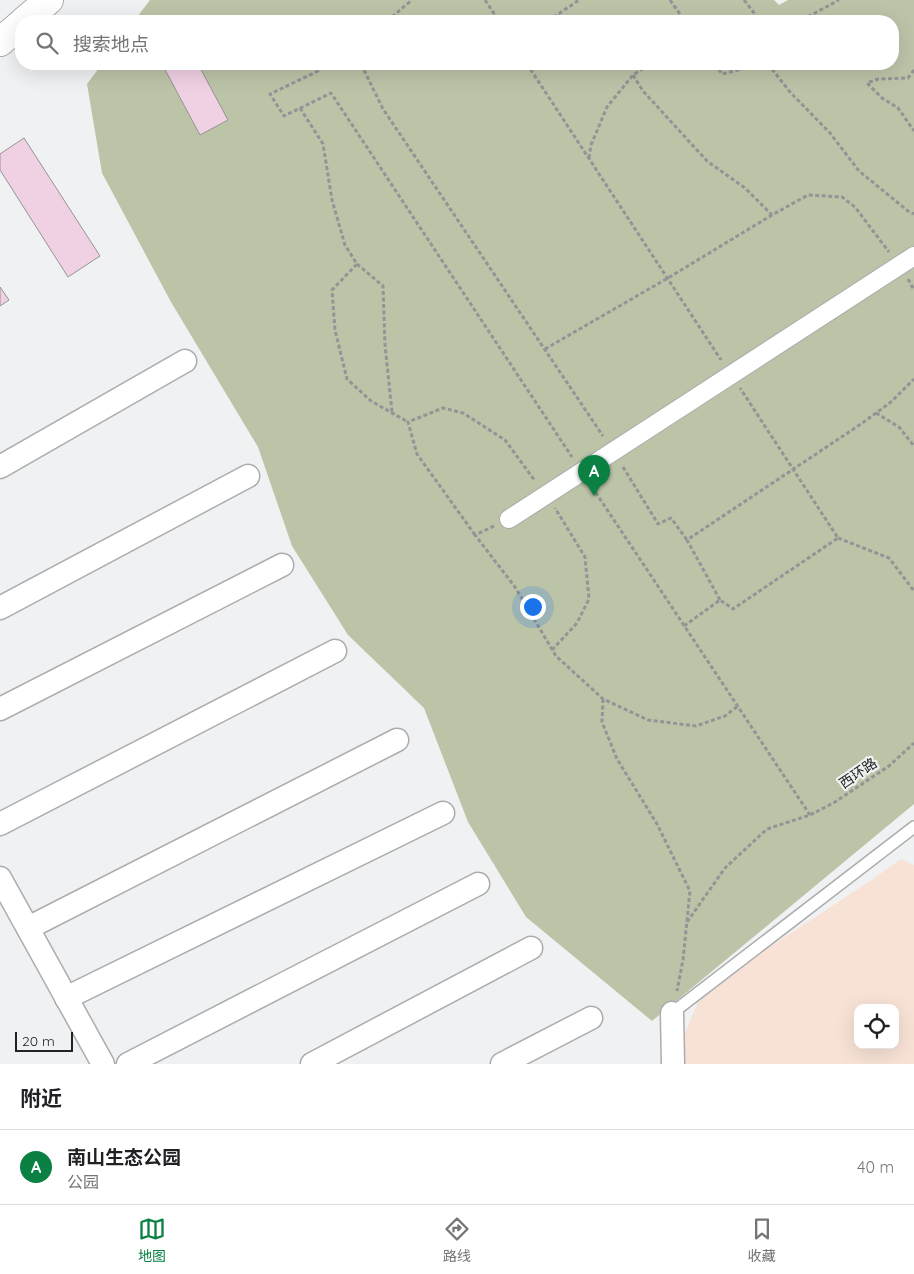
<!DOCTYPE html>
<html lang="zh">
<head>
<meta charset="utf-8">
<style>
  body { margin:0; font-family:Quicksand,"Noto Sans SC",sans-serif; background:#f2f2f2; color:#202124 }
  .controls { position:absolute; right:15px; bottom:15px; display:grid; overflow:hidden; border-radius:10px; box-shadow:0 5px 20px #0002 }
  .controls button { width:45px; height:45px; display:grid; place-items:center; padding:0; border:0; border-bottom:1px solid #e0e0e0; background:#fff; color:#202124; font:25px sans-serif }
  .scale { position:absolute; left:15px; bottom:12px; width:58px; box-sizing:border-box; padding-left:5px; border:2px solid #212222; border-top:0; font-size:14px; line-height:18px; white-space:nowrap; color:#212222; -webkit-text-stroke:4px #f0f1f2; paint-order:stroke }
  .you { position:absolute; left:532px; top:606px; width:18px; height:18px; margin:-12px; border:4px solid #fff; border-radius:50%; background:#1a73e8; box-shadow:0 0 0 8px #1a73e833 }
  .badge { display:grid; place-items:center; width:32px; height:32px; border-radius:50%; background:#0b8043; color:#fff; font-size:16px; font-weight:700 }
  .pin { position:absolute; translate:-50% -41px; filter:drop-shadow(0 1px 2px #0008) }
  .pin::after { content:''; position:absolute; top:26px; width:18px; height:15px; background:inherit; clip-path:polygon(0 0,100% 0,50% 100%) }
  .list { margin:0; padding:0; list-style:none }
  h2 { display:flex; justify-content:space-between; align-items:center; height:65px; margin:0; padding:0 20px; font-size:21px }
  h2 small { font-size:16px; font-weight:400; color:#757577 }
  .list li { display:grid; grid-template-columns:32px 1fr auto; gap:15px; align-items:center; box-sizing:border-box; height:75px; padding:0 20px; border-top:1px solid #e0e0e0 }
  .list b { display:block; font-size:19px; white-space:nowrap }
  .list p { margin:0; font-size:16px; white-space:nowrap; color:#757577 }
  .list em { font-size:16px; font-style:normal; color:#757577 }
  .icon { flex:none; width:28px; height:28px; fill:none; stroke:currentColor; stroke-width:2; stroke-linecap:round; stroke-linejoin:round }
  .map { position:relative; flex:none; width:914px; height:1064px; overflow:hidden }
  .search { position:absolute; background:#fff; box-shadow:0 5px 20px #0002; left:15px; right:15px; top:15px; height:55px; display:flex; align-items:center; gap:12px; box-sizing:border-box; padding:0 18px; border-radius:20px; color:#757577; font-size:19px }
  .sheet { height:140px; background:#fff }
  nav { display:flex; justify-content:space-around; align-items:center; box-sizing:border-box; height:70px; border-top:1px solid #e0e0e0; background:#fff; font-size:14px; color:#757577 }
  nav a { display:grid; justify-items:center; gap:2px }
  nav .on { color:#0b8043 }
  .map>svg:first-child { display:block }
</style>
</head>
<body>
<div class="map">
<svg width="914" height="1064" viewBox="0 0 914 1064">
  <rect width="100%" height="100%" fill="#f0f1f2"/>
  <!-- education -->
  <path fill="#f8e2d6" fill-rule="evenodd" d="M 901,859 L 914,865 L 914,1064 L 672,1064 L 702,992 L 873,879 ZM 858,1008 L 895,1008 L 895,1045 L 858,1045 Z"/>
  <!-- green -->
  <path fill="#bcc4a8" d="M 150,0 L 774,0 L 779,5 L 788,0 L 914,0 L 914,804 L 652,1021 L 526,917 L 468,822 L 424,708 L 348,635 L 292,546 L 258,447 L 171,302 L 102,173 L 87,84 L 102,64 L 893,64 L 893,21 L 134,21 Z"/>
  <!-- building -->
  <g fill="#f0d0e3" stroke="#959494">
    <path d="M 162,64 L 198,64 L 228,120 L 200,135 Z"/>
    <path d="M 24,138 L 100,256 L 68,277 L 0,170 L 0,154 Z"/>
    <path d="M 0,287 L 9,300 L 0,306 Z"/>
  </g>
  <g fill="none" stroke-linecap="round" stroke-linejoin="round">
    <defs>
      <path id="service" d="M 672,1013 L 914,827"/>
      <path id="pedestrian" d="M 509,519 L 914,256"/>
      <g id="minor">
        <path d="M 0,467 L 185,361"/>
        <path d="M 0,608 L 248,476"/>
        <path d="M 0,709 L 282,565"/>
        <path d="M 0,824 L 335,651"/>
        <path d="M 0,878 L 103,1064"/>
        <path d="M 28,928 L 397,740"/>
        <path d="M 66,998 L 443,813"/>
        <path d="M 672,1013 L 673,1064"/>
        <path d="M 128,1064 L 478,884"/>
        <path d="M 312,1064 L 531,948"/>
        <path d="M 502,1064 L 591,1018"/>
      </g>
      <g id="tertiary">
        <path d="M 24,21 L 49,0"/>
        <path d="M 0,42 L 21,24"/>
      </g>
    </defs>
    <!-- service casing -->
    <use href="#service" stroke="#abacad" stroke-width="14"/>
    <!-- pedestrian casing -->
    <use href="#pedestrian" stroke="#abacad" stroke-width="20"/>
    <!-- minor casing -->
    <use href="#minor" stroke="#abacad" stroke-width="25"/>
    <!-- tertiary casing -->
    <use href="#tertiary" stroke="#abacad" stroke-width="30"/>
    <!-- path -->
    <g stroke="#939495" stroke-width="3" stroke-dasharray="4 2.5" stroke-linecap="butt">
      <path d="M 485,0 L 499,21"/>
      <path d="M 670,0 L 685,21"/>
      <path d="M 744,0 L 758,18 L 775,21"/>
      <path d="M 387,21 L 412,0"/>
      <path d="M 548,21 L 579,0"/>
      <path d="M 796,21 L 802,20 L 839,0"/>
      <path d="M 317,64 L 318,71 L 270,94 L 284,116 L 331,93 L 572,457"/>
      <path d="M 364,64 L 363,68 L 383,109 L 603,436"/>
      <path d="M 527,64 L 721,360"/>
      <path d="M 715,64 L 722,74 L 762,64"/>
      <path d="M 768,64 L 790,92 L 830,133 L 859,171 L 908,211 L 914,214"/>
      <path d="M 914,70 L 908,78 L 878,79 L 867,83 L 882,98 L 898,108 L 914,131"/>
      <path d="M 633,75 L 643,91 L 707,161 L 745,188 L 772,215"/>
      <path d="M 300,108 L 323,144 L 332,200 L 345,245 L 357,264 L 332,290 L 335,330 L 347,379 L 371,401 L 408,422"/>
      <path d="M 589,158 L 591,145 L 607,107 L 633,75 L 650,64"/>
      <path d="M 357,264 L 383,286 L 385,345 L 392,412"/>
      <path d="M 908,279 L 914,290"/>
      <path d="M 545,349 L 668,278 L 772,215 L 808,195 L 842,197 L 855,207 L 889,252"/>
      <path d="M 876,413 L 899,427 L 914,446"/>
      <path d="M 623,467 L 658,524 L 671,518 L 687,540"/>
      <path d="M 592,487 L 810,815"/>
      <path d="M 494,526 L 475,535 L 515,587 L 556,656 L 603,699 L 648,720 L 696,726 L 725,716 L 738,706"/>
      <path d="M 475,535 L 417,454 L 408,422 L 443,408 L 463,413 L 505,440 L 535,481"/>
      <path d="M 838,538 L 889,558 L 914,591"/>
      <path d="M 720,600 L 687,540 L 861,424 L 891,402 L 914,379"/>
      <path d="M 684,626 L 720,600 L 733,609 L 838,538 L 740,388"/>
      <path d="M 552,650 L 577,623 L 589,599 L 585,557 L 555,508"/>
      <path d="M 603,699 L 602,722 L 617,759 L 657,824 L 690,891 L 683,960 L 677,991"/>
      <path d="M 687,922 L 725,868 L 767,829 L 810,815 L 835,802 L 889,766 L 914,743"/>
    </g>
    <!-- service -->
    <use href="#service" stroke="#fff" stroke-width="11"/>
    <!-- pedestrian -->
    <use href="#pedestrian" stroke="#fff" stroke-width="18"/>
    <!-- minor -->
    <use href="#minor" stroke="#fff" stroke-width="22"/>
    <!-- tertiary -->
    <use href="#tertiary" stroke="#fff" stroke-width="28"/>
  </g>
  <g text-anchor="middle" stroke-width="4.5" stroke-linejoin="round" paint-order="stroke">
    <!-- street labels -->
    <g font-size="14" fill="#212222" stroke="#f0f1f2">
      <text transform="translate(858 773) rotate(-34)" y="5">西环路</text>
    </g>
  </g>
</svg>
<div class="controls">
<button><svg class="icon" aria-label="locate" viewBox="0 0 24 24"><circle cx="12" cy="12" r="6"/><path d="M12 2v4M12 18v4M2 12h4M18 12h4"/></svg></button>
</div>
<div class="scale">20 m</div>
<div class="you"></div>
<div class="pin badge" style="left:594px;top:496px">A</div>
<div class="search"><svg class="icon" aria-label="search" viewBox="0 0 24 24"><circle cx="10" cy="10" r="6"/><path d="M15 15l6 6"/></svg>搜索地点</div>
</div>
<section class="sheet">
<h2>附近<small></small></h2>
<ul class="list">
<li><span class="badge">A</span><div><b>南山生态公园</b><p>公园</p></div><em>40 m</em></li>
</ul>
</section>
<nav>
<a class="on"><svg class="icon" aria-label="map" viewBox="0 0 24 24"><path d="M3 6l6-2 6 2 6-2v14l-6 2-6-2-6 2zM9 4v14M15 6v14"/></svg>地图</a>
<a><svg class="icon" aria-label="directions" viewBox="0 0 24 24"><path d="M12 3l9 9-9 9-9-9zM9 14v-3h6M13 9l2 2-2 2"/></svg>路线</a>
<a><svg class="icon" aria-label="saved" viewBox="0 0 24 24"><path d="M7 4h10v16l-5-4-5 4z"/></svg>收藏</a>
</nav>
</body>
</html>
